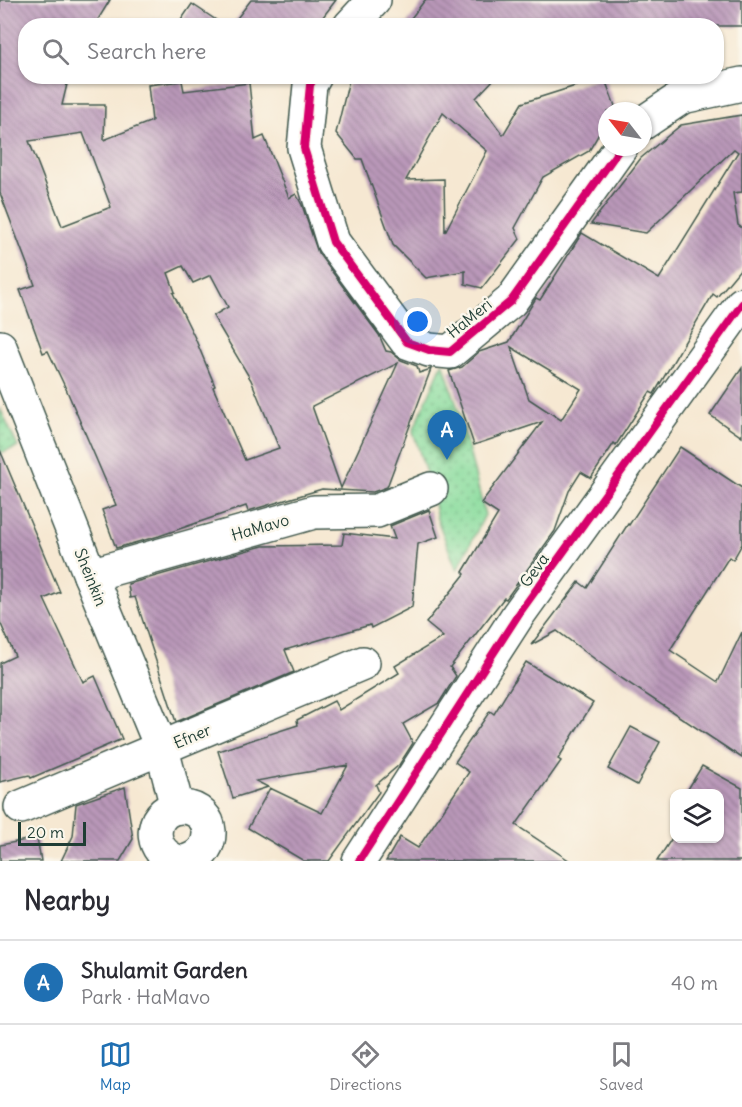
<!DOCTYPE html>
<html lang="en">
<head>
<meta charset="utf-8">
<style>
  body { margin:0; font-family:Delius,sans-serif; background:#f7f7f7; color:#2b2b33 }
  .controls { position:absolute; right:18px; bottom:18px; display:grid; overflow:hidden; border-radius:12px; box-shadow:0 2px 4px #0004 }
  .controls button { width:54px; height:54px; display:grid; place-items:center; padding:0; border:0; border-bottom:2px solid #e1e1e2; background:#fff; color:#2b2b33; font:30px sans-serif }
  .compass { position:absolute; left:598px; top:102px; width:54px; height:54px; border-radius:50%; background:#fff; box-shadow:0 2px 4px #0004; rotate:301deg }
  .scale { position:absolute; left:18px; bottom:15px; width:68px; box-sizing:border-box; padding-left:6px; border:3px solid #1f3d34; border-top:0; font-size:16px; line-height:21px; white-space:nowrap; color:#1f3d34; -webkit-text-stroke:4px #fbf7ec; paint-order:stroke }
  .you { position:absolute; left:418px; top:322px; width:21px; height:21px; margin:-15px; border:4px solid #fff; border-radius:50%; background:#1a73e8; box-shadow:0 0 0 9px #1a73e833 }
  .badge { display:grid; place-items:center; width:39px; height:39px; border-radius:50%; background:#1f6fb2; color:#fff; font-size:20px; font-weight:700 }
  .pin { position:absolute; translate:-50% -50px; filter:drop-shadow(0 2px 3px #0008) }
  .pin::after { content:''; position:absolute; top:32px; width:21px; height:18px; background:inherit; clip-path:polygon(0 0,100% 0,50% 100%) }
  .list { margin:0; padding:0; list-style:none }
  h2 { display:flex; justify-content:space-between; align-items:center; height:78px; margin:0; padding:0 24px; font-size:26px }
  h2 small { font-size:20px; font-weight:400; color:#7c7c81 }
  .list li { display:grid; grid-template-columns:39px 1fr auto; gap:18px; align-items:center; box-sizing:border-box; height:84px; padding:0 24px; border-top:2px solid #e1e1e2 }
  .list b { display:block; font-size:22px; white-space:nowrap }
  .list p { margin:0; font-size:20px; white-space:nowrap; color:#7c7c81 }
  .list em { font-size:20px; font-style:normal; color:#7c7c81 }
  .icon { flex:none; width:33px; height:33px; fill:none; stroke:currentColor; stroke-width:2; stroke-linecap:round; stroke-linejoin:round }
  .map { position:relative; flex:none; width:742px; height:861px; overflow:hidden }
  .search { position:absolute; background:#fff; box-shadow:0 2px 4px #0004; left:18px; right:18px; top:18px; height:66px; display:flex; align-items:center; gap:15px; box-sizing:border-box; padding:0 21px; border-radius:24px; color:#7c7c81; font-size:22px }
  .sheet { height:162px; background:#fff }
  nav { display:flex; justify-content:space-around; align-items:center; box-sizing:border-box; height:84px; border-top:2px solid #e1e1e2; background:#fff; font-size:16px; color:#7c7c81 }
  nav a { display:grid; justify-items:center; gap:3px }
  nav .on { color:#1f6fb2 }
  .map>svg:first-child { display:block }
</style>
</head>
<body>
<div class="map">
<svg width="742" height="861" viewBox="0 0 742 861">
  <defs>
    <pattern id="park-dots" width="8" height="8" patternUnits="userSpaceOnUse" patternTransform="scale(1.5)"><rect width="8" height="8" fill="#89dc9d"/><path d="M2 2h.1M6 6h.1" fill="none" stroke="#6fb481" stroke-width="1.8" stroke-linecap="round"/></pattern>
    <pattern id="building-back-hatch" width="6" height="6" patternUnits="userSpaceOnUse" patternTransform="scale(1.5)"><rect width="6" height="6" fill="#ba98b9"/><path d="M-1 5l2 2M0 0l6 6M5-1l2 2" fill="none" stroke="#977d97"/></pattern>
  </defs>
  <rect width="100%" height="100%" fill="#fbf7ec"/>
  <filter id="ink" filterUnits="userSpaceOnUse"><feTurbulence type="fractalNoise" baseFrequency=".0167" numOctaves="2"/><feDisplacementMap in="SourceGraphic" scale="12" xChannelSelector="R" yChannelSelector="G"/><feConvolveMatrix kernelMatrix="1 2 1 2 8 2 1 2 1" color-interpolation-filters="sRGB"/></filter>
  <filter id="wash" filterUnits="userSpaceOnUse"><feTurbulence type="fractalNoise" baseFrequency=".008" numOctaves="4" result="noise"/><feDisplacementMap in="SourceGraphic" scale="24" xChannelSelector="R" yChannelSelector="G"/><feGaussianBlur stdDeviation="1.35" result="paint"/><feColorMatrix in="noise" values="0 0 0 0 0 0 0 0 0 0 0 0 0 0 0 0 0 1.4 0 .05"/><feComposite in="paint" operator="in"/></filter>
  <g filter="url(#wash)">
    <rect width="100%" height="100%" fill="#f6e8d2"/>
    <!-- park -->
    <g fill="url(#park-dots)" stroke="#548c68" stroke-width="1.5">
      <path d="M 443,362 L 460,415 L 485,515 L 457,570 L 437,519 L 431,489 L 413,431 Z"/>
      <path d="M 0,408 L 18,447 L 0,453 Z"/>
    </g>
    <g id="blocks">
      <!-- building -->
      <g fill="url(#building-back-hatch)" fill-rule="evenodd">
        <path d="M 0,0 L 110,0 L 94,26 L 26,26 L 26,76 L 69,76 L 62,105 L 105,105 L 104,140 L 152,121 L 148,85 L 182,81 L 184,91 L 249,83 L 255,140 L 264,136 L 289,198 L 296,194 L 302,205 L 318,253 L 379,335 L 386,351 L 391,352 L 401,360 L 417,366 L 419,373 L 431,369 L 387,487 L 373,492 L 322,489 L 248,511 L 246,506 L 159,536 L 116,548 L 102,510 L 116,505 L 67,391 L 48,351 L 43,353 L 20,290 L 35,285 L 0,193 ZM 83,133 L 111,207 L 62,226 L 29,141 ZM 183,266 L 193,283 L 211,275 L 228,307 L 213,316 L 251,380 L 279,448 L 245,460 L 213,387 L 215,386 L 195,338 L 173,293 L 175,292 L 168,273 ZM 398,363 L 341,488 L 312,406 Z"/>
        <path d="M 251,0 L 336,0 L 316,26 L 231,26 Z"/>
        <path d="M 425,0 L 742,0 L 742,26 L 405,26 Z"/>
        <path d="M 192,4 L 225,26 L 177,26 Z"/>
        <path d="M 350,76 L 497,76 L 476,98 L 503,135 L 522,103 L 604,77 L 615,106 L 612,111 L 607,111 L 607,120 L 589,151 L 543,177 L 515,228 L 520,239 L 482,288 L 465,284 L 465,271 L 426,278 L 393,245 L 362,159 L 357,159 L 336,133 ZM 443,113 L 487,151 L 445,232 L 444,179 L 406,180 Z"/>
        <path d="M 742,115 L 742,192 L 733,193 L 738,225 L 742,228 L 742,267 L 717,297 L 713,294 L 654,394 L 650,392 L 616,445 L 614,443 L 591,478 L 581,472 L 569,491 L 555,531 L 506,599 L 504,598 L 450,667 L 456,676 L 439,703 L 403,724 L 413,743 L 399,765 L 376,785 L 379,792 L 329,861 L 304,861 L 248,828 L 270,788 L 322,813 L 348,765 L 256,781 L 268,787 L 233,798 L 218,751 L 298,725 L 297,720 L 334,701 L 339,710 L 399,673 L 395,666 L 443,637 L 426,623 L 465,574 L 463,572 L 498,514 L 481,503 L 542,422 L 474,445 L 449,371 L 462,367 L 479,352 L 509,342 L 536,298 L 540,300 L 582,233 L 659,279 L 738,152 L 734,149 L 646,233 L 591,224 L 641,158 L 681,125 ZM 511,347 L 581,389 L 561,420 L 529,399 Z"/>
        <path d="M 742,368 L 742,437 L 710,415 Z"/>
        <path d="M 680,447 L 742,488 L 742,544 L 733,560 L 729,557 L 670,650 L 718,682 L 742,632 L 742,758 L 615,674 L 557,631 L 531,645 L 579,582 L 587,588 L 628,524 L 629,525 Z"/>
        <path d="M 0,450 L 60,592 L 44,599 L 83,682 L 95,676 L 122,739 L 31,778 L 29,775 L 0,782 L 0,663 L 15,656 L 0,622 Z"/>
        <path d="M 429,510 L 438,537 L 418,544 L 412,607 L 371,628 L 370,625 L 285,650 L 294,672 L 176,722 L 135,597 L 130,598 L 128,584 L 263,546 L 342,545 L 344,533 L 395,539 L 390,526 Z"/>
        <path d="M 526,662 L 593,703 L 558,759 L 561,761 L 516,825 L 570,861 L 386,861 L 400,837 L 418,848 L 469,772 L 455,762 L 490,711 L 494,714 Z"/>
        <path d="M 631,727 L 660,742 L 637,785 L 608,769 Z"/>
        <path d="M 702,766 L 742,788 L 742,861 L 657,861 L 672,838 L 720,838 L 720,794 L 685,794 Z"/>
        <path d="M 125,787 L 133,839 L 120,861 L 61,861 L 73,836 L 76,804 Z"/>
        <path d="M 37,838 L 41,861 L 0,861 L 0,845 Z"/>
      </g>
    </g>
  </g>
  <g filter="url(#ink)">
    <use href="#blocks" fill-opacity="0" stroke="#3f574c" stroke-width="1.5"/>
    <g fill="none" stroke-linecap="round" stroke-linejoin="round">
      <defs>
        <g id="minor">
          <path d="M 350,26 L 374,0"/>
          <path d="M 315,76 L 310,85 L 304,148 L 333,242 L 407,342 L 429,350 L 450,352 L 511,301 L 621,147"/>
          <path d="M 643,123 L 682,97 L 742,84"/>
          <path d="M 0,347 L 90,575 L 162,749 L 177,807"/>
          <path d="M 90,575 L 314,512 L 377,511 L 431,489"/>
          <path d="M 21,807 L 363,663"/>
          <path d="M 176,861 C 144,849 151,806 183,807 C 216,809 218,852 187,861"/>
          <path d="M 359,861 L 518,615 L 742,304"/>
        </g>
      </defs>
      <!-- minor casing -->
      <use href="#minor" stroke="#3f574c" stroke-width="36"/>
      <!-- minor -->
      <use href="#minor" stroke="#fff" stroke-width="33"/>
      <defs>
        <g id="cycleway">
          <path d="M 315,76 L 310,85 L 304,148 L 333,242 L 407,342 L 429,350 L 450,352 L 511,301 L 621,147"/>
          <path d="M 359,861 L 518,615 L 742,304"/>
        </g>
      </defs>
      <!-- cycleway casing -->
      <use href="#cycleway" stroke="#fbf7ec" stroke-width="11"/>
      <!-- cycleway -->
      <use href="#cycleway" stroke="#d6006c" stroke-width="8"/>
    </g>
  </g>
  <g text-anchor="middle" stroke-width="5" stroke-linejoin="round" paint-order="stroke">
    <!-- street labels -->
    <g font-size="16" fill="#1f3d34" stroke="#fbf7ec">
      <text transform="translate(469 318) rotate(-39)" y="6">HaMeri</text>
      <text transform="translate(260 527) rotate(-16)" y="6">HaMavo</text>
      <text transform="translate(534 570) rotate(-54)" y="6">Geva</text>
      <text transform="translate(91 577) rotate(68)" y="6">Sheinkin</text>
      <text transform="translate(192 736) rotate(-23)" y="6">Efner</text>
    </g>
  </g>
</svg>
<div class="controls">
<button><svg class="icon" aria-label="layers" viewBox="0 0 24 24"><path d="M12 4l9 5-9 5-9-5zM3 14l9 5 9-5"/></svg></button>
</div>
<svg class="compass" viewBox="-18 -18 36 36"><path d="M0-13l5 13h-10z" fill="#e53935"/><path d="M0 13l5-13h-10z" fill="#7c7c81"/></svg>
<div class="scale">20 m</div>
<div class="you"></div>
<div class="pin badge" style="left:447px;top:460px">A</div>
<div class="search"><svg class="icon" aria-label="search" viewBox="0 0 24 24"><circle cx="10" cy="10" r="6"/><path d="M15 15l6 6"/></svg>Search here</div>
</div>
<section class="sheet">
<h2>Nearby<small></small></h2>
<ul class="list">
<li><span class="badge">A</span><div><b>Shulamit Garden</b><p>Park · HaMavo</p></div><em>40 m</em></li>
</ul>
</section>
<nav>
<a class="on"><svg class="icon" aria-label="map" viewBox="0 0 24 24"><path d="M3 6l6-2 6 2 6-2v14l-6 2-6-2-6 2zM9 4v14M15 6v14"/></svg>Map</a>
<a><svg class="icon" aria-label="directions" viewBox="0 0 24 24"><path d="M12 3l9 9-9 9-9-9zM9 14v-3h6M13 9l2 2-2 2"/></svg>Directions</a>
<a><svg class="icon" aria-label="saved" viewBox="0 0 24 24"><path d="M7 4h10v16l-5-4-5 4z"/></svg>Saved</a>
</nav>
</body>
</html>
